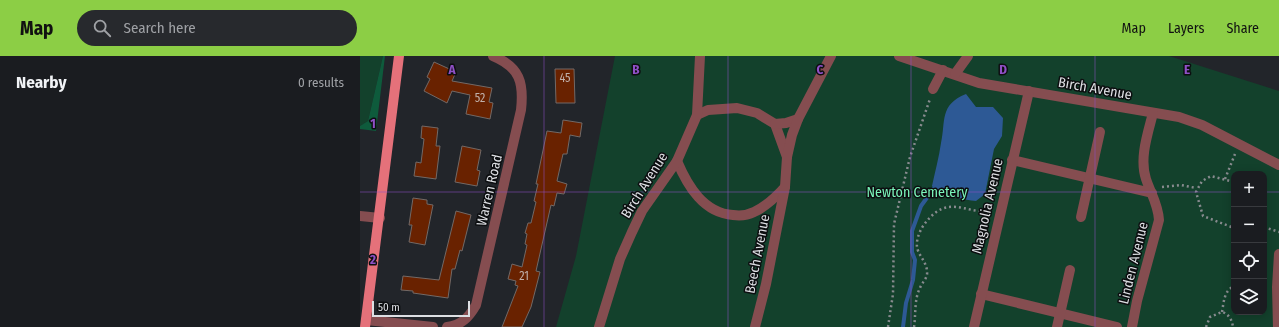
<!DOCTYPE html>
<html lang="en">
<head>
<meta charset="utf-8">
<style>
  body { margin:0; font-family:"Fira Sans Condensed",sans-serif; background:#27292d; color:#f1f3f6 }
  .controls { position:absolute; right:12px; bottom:12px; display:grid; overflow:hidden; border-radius:8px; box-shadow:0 2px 10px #0003 }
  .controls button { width:36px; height:36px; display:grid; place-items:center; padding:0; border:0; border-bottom:1px solid #383a3e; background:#1a1c20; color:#f1f3f6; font:20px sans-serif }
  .scale { position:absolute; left:12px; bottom:10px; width:98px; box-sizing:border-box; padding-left:4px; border:2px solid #dddfe3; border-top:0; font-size:11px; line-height:14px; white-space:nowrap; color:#dddfe3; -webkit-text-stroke:3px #0c0e10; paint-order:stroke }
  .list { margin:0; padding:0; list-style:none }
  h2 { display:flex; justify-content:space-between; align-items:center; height:52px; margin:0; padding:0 16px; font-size:17px }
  h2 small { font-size:13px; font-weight:400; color:#9fa1a5 }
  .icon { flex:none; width:22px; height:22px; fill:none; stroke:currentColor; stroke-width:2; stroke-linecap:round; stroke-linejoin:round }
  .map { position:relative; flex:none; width:919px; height:271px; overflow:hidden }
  header { display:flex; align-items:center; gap:24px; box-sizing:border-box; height:56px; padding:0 20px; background:#8cce45; color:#111 }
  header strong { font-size:19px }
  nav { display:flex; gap:22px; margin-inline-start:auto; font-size:14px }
  .search { width:280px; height:36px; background:#27292d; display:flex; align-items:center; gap:10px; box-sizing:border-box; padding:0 14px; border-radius:22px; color:#9fa1a5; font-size:15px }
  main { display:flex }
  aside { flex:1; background:#1a1c20 }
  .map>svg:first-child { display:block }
</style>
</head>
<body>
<header>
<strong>Map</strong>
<div class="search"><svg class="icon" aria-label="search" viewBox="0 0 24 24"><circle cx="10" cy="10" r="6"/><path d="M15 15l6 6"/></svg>Search here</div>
<nav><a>Map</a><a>Layers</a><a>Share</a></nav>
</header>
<main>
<aside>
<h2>Nearby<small>0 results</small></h2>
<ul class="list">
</ul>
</aside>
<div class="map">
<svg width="919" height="271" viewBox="0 0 919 271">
  <rect width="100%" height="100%" fill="#22252a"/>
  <!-- green -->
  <g fill="#13412c" fill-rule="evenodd">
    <path d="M 0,0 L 23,0 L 8,65 L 0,70 Z"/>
    <path d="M 255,0 L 809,0 L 919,35 L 919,271 L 196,271 L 216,200 ZM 874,118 L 904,118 L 904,256 L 874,256 Z"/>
  </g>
  <!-- forest -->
  <path fill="#0e5b3c" d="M 23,0 L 25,0 L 16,75 L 0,73 L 0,70 L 8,65 Z"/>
  <!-- water -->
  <path fill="#2d5995" d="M 606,38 L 616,51 L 633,51 L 643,62 L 642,80 L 634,93 L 625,138 L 616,145 C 605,144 579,139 572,130 C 575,116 579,101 581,87 C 586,65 579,49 606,38 Z"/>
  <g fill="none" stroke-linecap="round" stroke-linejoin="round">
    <!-- stream -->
    <path stroke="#2d5995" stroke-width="4" d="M 543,271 L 546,247 L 553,224 L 555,204 L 552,196 L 552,175 L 561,150 L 574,132"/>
  </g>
  <!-- building -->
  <g fill="#692200" stroke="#726966">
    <path d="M 74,6 L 96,16 L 92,25 L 132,32 L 129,46 L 133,47 L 130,63 L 106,58 L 110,39 L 92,35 L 87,47 L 64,35 L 70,23 L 67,21 Z"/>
    <path d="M 195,13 L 214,13 L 215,47 L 196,47 Z"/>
    <path d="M 203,64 L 222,67 L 220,81 L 210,79 L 207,98 L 203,98 L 197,125 L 207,128 L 204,138 L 197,137 L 194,150 L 191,149 L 176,215 L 180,216 L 171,251 L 162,271 L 142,271 L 158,230 L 155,229 L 156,225 L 148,223 L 152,208 L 162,211 L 167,189 L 165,188 L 167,178 L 165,177 L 168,167 L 171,167 L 176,146 L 174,145 L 178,128 L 176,128 L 187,75 L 201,77 Z"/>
    <path d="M 62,70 L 78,72 L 76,90 L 80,90 L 76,123 L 54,120 L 56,106 L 61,107 L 64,83 L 61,82 Z"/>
    <path d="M 102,90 L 121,94 L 117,114 L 120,115 L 117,130 L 95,126 Z"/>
    <path d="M 53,142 L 67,144 L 67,148 L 73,149 L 65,189 L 49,186 L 52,169 L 49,169 Z"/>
    <path d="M 96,155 L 111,159 L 102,195 L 100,194 L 95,213 L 92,213 L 88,242 L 53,237 L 53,235 L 41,234 L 43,220 L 79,224 Z"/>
  </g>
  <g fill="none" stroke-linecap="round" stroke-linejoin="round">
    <!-- path -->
    <g stroke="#888b8f" stroke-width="2.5" stroke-dasharray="2 3" stroke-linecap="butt">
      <path d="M 865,123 L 875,98"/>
      <path d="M 874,126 L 851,120 L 842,125 L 836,136 L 843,160 L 874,172"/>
      <path d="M 802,131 L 821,129 L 836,132"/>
      <path d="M 904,171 L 919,176"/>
      <path d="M 874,212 L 874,220"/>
      <path d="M 862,256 C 864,245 864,235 874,230"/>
      <path d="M 528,271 L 533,238 L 534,168 L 550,101 L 570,43"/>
      <path d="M 554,271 C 556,259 554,243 560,232 C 562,226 568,222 567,216 C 567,206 558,199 557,191 C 556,182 561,172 566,166 C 588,139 602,156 630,156"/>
      <path d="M 846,271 L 850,261 L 862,256 C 869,258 872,264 873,271"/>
    </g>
    <!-- minor -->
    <g stroke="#854d50" stroke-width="10">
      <path d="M 539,0 L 619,27 L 819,61 L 842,69 L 919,109"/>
      <path d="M 595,18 L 608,0"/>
      <path d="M 573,33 L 583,14"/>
      <path d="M 337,59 L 348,54 L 377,52 L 397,57 L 415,68 L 427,101"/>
      <path d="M 415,68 L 426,67 L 438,63"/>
      <path d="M 652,104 L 792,137"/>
      <path d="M 317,105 C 328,131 344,157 373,159 C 380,160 388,159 394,156 C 407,150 416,141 425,131"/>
      <path d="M 0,160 L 20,162"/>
      <path d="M 721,161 L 740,76"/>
      <path d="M 621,238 L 757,271"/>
      <path d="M 6,264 L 73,271"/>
      <path d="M 87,271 C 102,269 109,261 116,249 L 161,54 C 164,27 160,11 133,0"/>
      <path d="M 239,271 L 260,203 L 272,176 L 282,155 L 317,105 L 337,59 L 340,0"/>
      <path d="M 395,271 L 406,228 L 425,131 L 427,101 L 432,79 L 438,63 L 471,0"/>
      <path d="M 614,271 L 669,35"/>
      <path d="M 697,271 L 710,214"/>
      <path d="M 772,271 L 777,245 L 799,164 C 798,148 791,138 786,123 C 779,102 788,77 793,57"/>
      <path d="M 918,271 L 917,231 L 919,198"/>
    </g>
    <!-- major -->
    <path stroke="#e5717a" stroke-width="10" d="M 5,271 L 39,0"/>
  </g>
  <!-- grid -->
  <path fill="none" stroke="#8f50c6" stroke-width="1" stroke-opacity="0.55" d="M 184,0 L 184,271M 368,0 L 368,271M 551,0 L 551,271M 735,0 L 735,271M 0,136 L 874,136M 904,136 L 919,136"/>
  <g text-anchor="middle" stroke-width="3" stroke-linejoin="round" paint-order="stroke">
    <!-- number labels -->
    <g font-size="12" fill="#c0b0aa">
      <text x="205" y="26">45</text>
      <text x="120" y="46">52</text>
      <text x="164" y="224">21</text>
    </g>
    <!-- street labels -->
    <g font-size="14" fill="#dddfe3" stroke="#0c0e10">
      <text transform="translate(735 32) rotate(10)" y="5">Birch Avenue</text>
      <text transform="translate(284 129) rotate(-58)" y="5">Birch Avenue</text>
      <text transform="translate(129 134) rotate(-77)" y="5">Warren Road</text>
      <text transform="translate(627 150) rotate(-77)" y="5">Magnolia Avenue</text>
      <text transform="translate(397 198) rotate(-79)" y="5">Beech Avenue</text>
      <text transform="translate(773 207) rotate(-76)" y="5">Linden Avenue</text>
    </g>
    <!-- park labels -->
    <g font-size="14" fill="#7bf5ba" stroke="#0c0e10">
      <text x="557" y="141">Newton Cemetery</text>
    </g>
  </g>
  <g font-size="13" text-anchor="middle" font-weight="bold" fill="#8f50c6" stroke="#0c0e10" stroke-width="3" stroke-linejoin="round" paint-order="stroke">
    <text x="92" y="18">A</text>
    <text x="276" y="18">B</text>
    <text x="460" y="18">C</text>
    <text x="643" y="18">D</text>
    <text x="827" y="18">E</text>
    <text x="13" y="72">1</text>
    <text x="13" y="208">2</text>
  </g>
</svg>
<div class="controls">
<button>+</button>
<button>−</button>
<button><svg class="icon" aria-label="locate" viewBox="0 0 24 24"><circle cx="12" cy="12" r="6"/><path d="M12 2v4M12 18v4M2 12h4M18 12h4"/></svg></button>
<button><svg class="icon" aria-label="layers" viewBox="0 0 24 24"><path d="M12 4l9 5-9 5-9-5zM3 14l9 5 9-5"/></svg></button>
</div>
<div class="scale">50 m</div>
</div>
</main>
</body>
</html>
